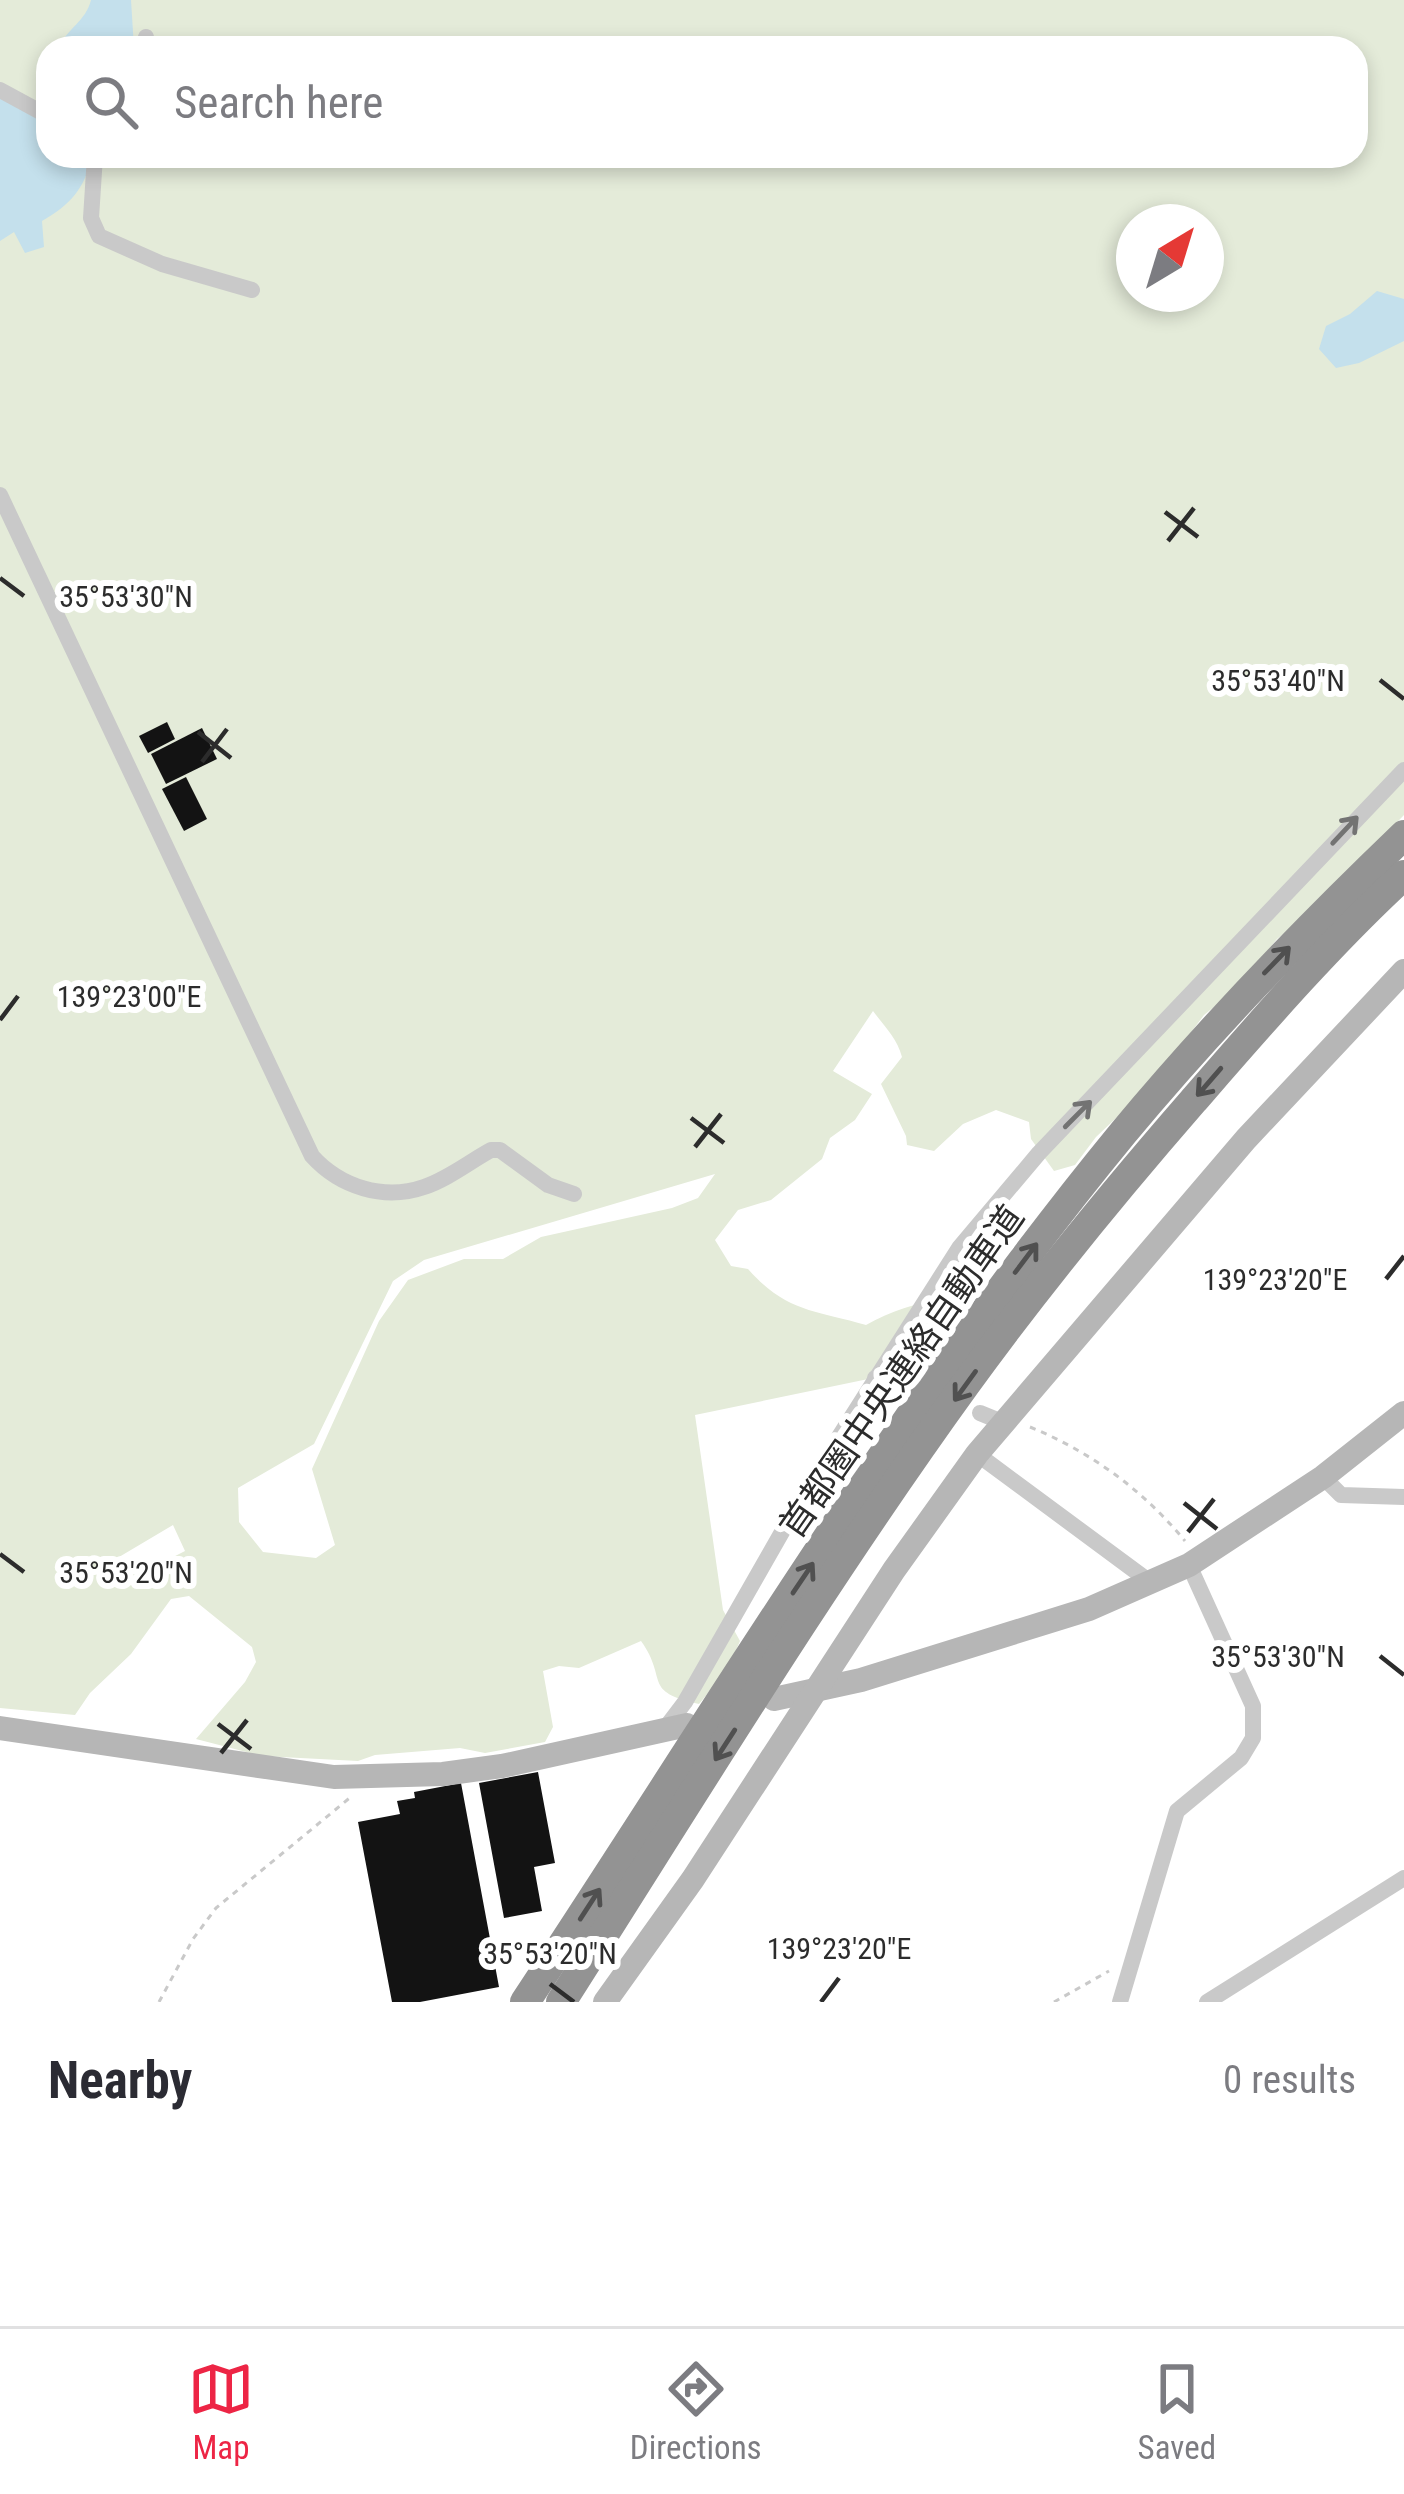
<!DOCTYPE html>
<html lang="en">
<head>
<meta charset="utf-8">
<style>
  body { margin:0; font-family:"Roboto Condensed","Noto Sans JP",sans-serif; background:#f7f7f7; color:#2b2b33 }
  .compass { position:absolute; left:1116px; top:204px; width:108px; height:108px; border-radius:50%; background:#fff; box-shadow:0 6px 18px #0003; rotate:38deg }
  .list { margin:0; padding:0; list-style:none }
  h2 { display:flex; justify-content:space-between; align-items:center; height:156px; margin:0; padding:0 48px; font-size:51px }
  h2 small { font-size:39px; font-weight:400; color:#7c7c81 }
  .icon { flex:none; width:66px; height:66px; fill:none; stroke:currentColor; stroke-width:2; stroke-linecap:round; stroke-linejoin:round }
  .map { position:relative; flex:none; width:1404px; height:2002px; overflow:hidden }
  .search { position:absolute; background:#fff; box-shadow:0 6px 18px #0003; left:36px; right:36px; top:36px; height:132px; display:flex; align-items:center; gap:30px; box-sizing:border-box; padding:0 42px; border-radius:36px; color:#7c7c81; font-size:45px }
  .sheet { height:324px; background:#fff }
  nav { display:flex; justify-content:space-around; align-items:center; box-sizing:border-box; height:168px; border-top:3px solid #e1e1e2; background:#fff; font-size:33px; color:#7c7c81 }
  nav a { display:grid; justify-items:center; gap:6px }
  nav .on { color:#ed2545 }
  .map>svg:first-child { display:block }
</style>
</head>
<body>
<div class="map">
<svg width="1404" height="2002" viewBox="0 0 1404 2002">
  <rect width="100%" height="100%" fill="#fff"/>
  <!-- green -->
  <path fill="#e4ebd9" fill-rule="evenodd" d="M 0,0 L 1404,0 L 1404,815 L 1304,918 L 1277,939 L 1235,990 L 1204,1015 L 1153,1083 L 1096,1137 L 1075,1165 L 1054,1171 L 1031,1139 L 1029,1122 L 996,1110 L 963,1124 L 934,1151 L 907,1145 L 906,1136 L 881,1084 L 902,1057 C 897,1038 884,1026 873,1011 L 833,1071 L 872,1094 L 855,1120 L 830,1138 L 822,1159 L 771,1200 L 738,1210 L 715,1240 L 731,1266 L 748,1269 C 786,1312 814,1310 866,1325 C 897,1308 931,1296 966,1303 L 960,1326 L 931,1366 L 695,1415 L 723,1610 L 740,1641 L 728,1669 L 699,1704 C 641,1691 669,1680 641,1641 L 579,1668 L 559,1666 L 543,1671 L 553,1727 L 545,1742 L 485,1753 L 460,1748 L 375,1755 L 358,1761 L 262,1756 L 196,1739 L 245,1682 L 256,1662 L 252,1647 L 189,1596 L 171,1599 L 131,1654 L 90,1693 L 75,1715 L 0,1708 ZM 48,48 L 1356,48 L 1356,156 L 48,156 ZM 1134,222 L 1206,222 L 1206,294 L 1134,294 ZM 715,1174 L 698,1198 L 672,1208 L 541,1237 L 503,1259 L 464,1259 L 408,1280 L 379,1321 L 312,1469 L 335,1545 L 316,1558 L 263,1552 L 239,1522 L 238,1488 L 314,1444 L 393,1281 L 424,1260 ZM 173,1525 L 185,1551 L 140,1574 L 114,1560 Z"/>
  <!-- water -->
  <g fill="#c4e0ec">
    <path d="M 91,0 L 131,0 L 134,48 L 58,48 C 67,29 86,21 91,0 Z"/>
    <path d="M 0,93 L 48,123 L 48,156 L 92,159 C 83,190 70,205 42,221 L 44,247 L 25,253 L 14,232 L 0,241 Z"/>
    <path d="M 1377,291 L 1404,299 L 1404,341 L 1359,363 L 1336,368 L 1319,349 L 1326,326 L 1350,314 Z"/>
  </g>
  <!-- building -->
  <g fill="#131313">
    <path d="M 167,722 L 175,739 L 148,753 L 139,736 Z"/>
    <path d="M 202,728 L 217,759 L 166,784 L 151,754 Z"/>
    <path d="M 186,777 L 207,819 L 184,831 L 162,789 Z"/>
    <path d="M 538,1772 L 555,1863 L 534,1867 L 542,1911 L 504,1918 L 479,1783 Z"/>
    <path d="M 461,1783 L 499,1987 L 420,2002 L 392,2002 L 358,1822 L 400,1814 L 397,1801 L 415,1798 L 414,1792 Z"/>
  </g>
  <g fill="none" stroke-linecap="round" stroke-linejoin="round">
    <!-- path -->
    <g stroke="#c9c9c9" stroke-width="3" stroke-dasharray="6 6" stroke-linecap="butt">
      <path d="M 1030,1427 C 1091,1452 1143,1490 1185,1541"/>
      <path d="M 159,2002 L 193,1939 L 216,1908 L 352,1796"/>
      <path d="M 1054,2002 L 1109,1971"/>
    </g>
    <!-- street -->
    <g stroke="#c9c9c9" stroke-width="16">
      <path d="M 143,48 L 146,37"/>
      <path d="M 0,90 L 48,116"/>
      <path d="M 95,156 L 91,218 L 99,236 L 162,264 L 252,290"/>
      <path d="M 0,495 L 312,1156 C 340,1187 384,1201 424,1187 C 448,1179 469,1162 491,1150 L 500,1150 L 548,1185 L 574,1194"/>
      <path d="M 875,1378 L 895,1387"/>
      <path d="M 980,1413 L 1002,1422"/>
      <path d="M 977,1454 L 1150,1582"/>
      <path d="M 1323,1477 L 1341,1495 L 1404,1497"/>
      <path d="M 663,1731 L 685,1702 L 814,1476 L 959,1248 L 1039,1153 L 1404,770"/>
      <path d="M 1120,2002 L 1177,1811 L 1241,1758 L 1253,1738 L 1253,1706 L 1189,1565"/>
      <path d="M 1207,2002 L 1404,1878"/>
    </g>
    <!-- secondary -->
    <g stroke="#b6b6b6" stroke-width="24">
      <path d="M 774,1699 L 861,1680 L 1089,1609 L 1189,1565 L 1323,1477 L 1404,1413"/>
      <path d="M 0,1728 L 334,1777 L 443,1774 L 502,1766 L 687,1725"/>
      <path d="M 605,2002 L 693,1879 L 894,1570 L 977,1454 L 1246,1139 L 1404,971"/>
    </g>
    <!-- highway -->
    <g stroke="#939393" stroke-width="30">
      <path d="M 525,2002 C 719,1709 900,1404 1123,1133 C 1211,1027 1305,930 1404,835"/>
      <path d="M 561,2002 C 693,1795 821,1584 965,1385 C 1036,1287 1113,1193 1193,1101 C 1260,1024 1329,944 1404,875"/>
    </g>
  </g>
  <!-- one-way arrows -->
  <defs><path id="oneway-shaft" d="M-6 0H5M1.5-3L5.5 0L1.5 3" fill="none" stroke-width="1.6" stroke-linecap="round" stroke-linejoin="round" transform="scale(3)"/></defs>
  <g stroke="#737373">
    <use href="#oneway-shaft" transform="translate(1345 830) rotate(-47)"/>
    <use href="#oneway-shaft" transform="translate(1078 1114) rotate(-45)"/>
  </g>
  <g stroke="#505050">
    <use href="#oneway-shaft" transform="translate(1277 960) rotate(-46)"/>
    <use href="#oneway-shaft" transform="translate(1209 1082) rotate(131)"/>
    <use href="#oneway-shaft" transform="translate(1026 1258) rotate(-53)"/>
    <use href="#oneway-shaft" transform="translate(965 1386) rotate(126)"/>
    <use href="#oneway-shaft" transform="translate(803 1578) rotate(-56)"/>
    <use href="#oneway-shaft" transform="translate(725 1745) rotate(123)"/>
    <use href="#oneway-shaft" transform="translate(590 1904) rotate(-57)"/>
  </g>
  <!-- ticks -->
  <path fill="none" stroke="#2c2c2c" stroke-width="4.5" d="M 1165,512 L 1198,537M 1168,541 L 1194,508M 0,578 L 24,596M 1380,680 L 1404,699M 198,732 L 231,758M 202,762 L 227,729M 0,1020 L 18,996M 691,1118 L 724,1143M 695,1147 L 721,1114M 1386,1279 L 1404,1256M 1184,1503 L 1217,1529M 1188,1532 L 1214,1499M 0,1554 L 24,1572M 1380,1656 L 1404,1675M 218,1724 L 251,1749M 221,1753 L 247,1720M 550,1984 L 574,2002M 821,2002 L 839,1978"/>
  <g text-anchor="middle" stroke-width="12" stroke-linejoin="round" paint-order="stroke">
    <!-- street labels -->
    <g font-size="36" fill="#2c2c2c" stroke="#fff">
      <text transform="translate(901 1371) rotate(-55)" y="13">首都圏中央連絡自動車道</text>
    </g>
  </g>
  <g font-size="30" text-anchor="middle" fill="#2c2c2c" stroke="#fff" stroke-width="12" stroke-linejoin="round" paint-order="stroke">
    <text x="126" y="607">35°53'30"N</text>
    <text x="1278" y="691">35°53'40"N</text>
    <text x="129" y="1007">139°23'00"E</text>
    <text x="1275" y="1290">139°23'20"E</text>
    <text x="126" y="1583">35°53'20"N</text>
    <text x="1278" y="1667">35°53'30"N</text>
    <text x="839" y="1959">139°23'20"E</text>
    <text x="550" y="1964">35°53'20"N</text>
  </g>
</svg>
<svg class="compass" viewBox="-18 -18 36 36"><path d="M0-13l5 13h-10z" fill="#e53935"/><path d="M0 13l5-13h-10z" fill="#7c7c81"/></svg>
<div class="search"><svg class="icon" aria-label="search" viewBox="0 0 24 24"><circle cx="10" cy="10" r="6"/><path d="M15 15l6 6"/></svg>Search here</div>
</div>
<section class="sheet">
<h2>Nearby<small>0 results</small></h2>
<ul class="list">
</ul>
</section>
<nav>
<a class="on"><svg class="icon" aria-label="map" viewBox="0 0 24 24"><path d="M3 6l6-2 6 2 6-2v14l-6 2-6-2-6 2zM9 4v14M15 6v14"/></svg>Map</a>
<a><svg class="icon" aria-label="directions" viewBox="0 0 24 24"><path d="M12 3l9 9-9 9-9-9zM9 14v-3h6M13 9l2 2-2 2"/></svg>Directions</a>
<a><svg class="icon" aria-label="saved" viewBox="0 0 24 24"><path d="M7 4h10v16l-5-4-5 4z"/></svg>Saved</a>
</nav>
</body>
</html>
